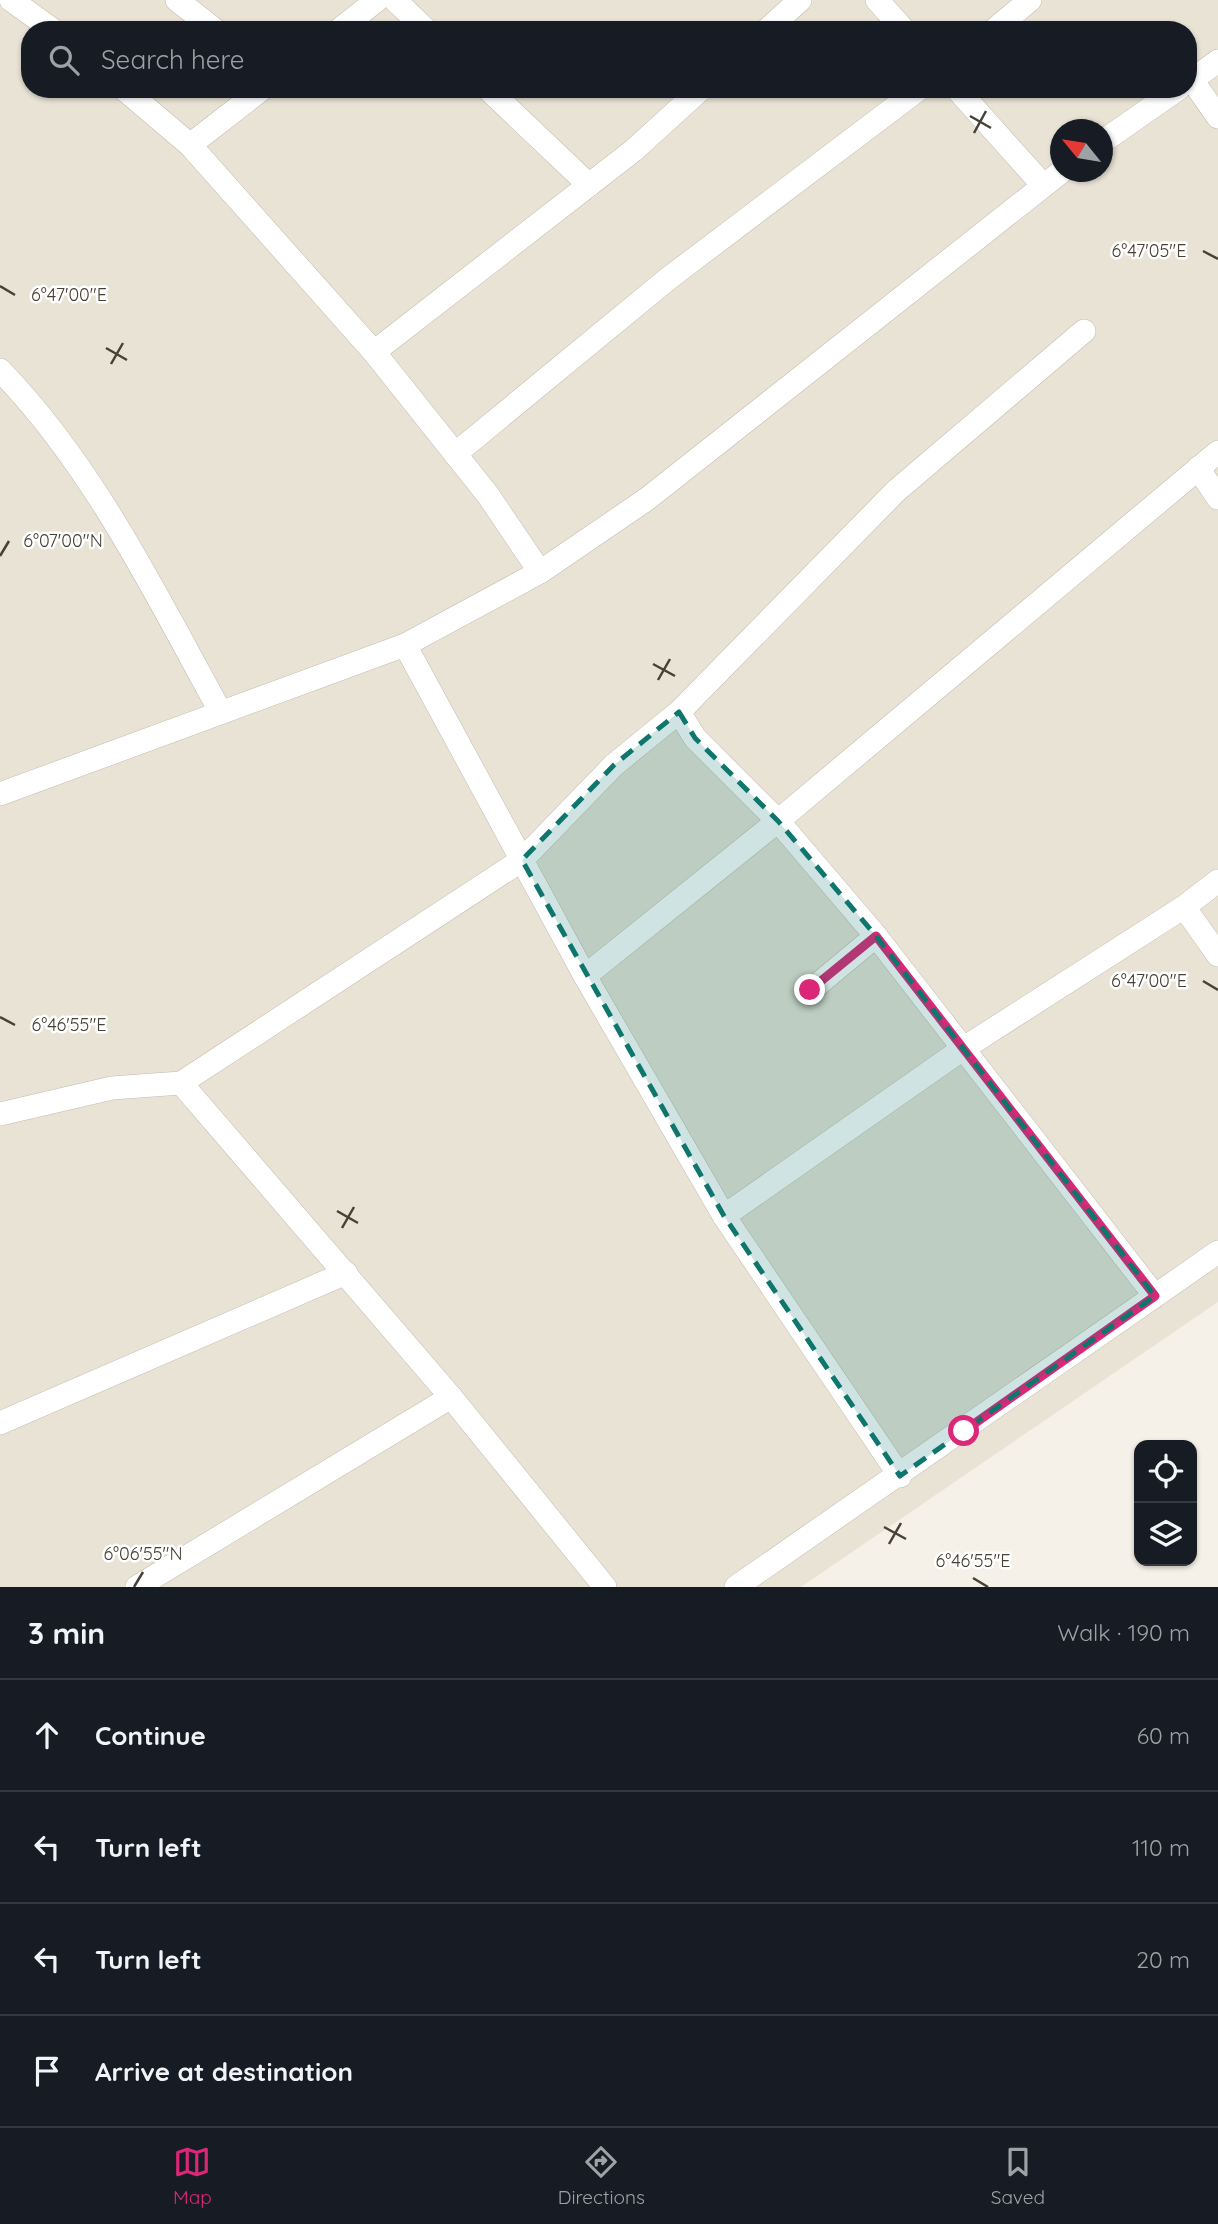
<!DOCTYPE html>
<html lang="en">
<head>
<meta charset="utf-8">
<style>
  body { margin:0; font-family:Quicksand,sans-serif; background:#20242c; color:#f1f3f6 }
  .controls { position:absolute; right:21px; bottom:21px; display:grid; overflow:hidden; border-radius:14px; box-shadow:0 2px 5px #0004 }
  .controls button { width:63px; height:63px; display:grid; place-items:center; padding:0; border:0; border-bottom:2px solid #363941; background:#171b24; color:#f1f3f6; font:35px sans-serif }
  .compass { position:absolute; left:1050px; top:119px; width:63px; height:63px; border-radius:50%; background:#171b24; box-shadow:0 2px 5px #0004; rotate:300deg }
  .stop { position:absolute; width:21px; height:21px; margin:-16px; border:5px solid #db2777; border-radius:50%; background:#fff }
  .stop.end { background:#db2777; border-color:#fff; box-shadow:0 2px 7px #0008 }
  .list { margin:0; padding:0; list-style:none }
  h2 { display:flex; justify-content:space-between; align-items:center; height:91px; margin:0; padding:0 28px; font-size:30px }
  h2 small { font-size:23px; font-weight:400; color:#9ea1a6 }
  .list li { display:grid; grid-template-columns:46px 1fr auto; gap:21px; align-items:center; box-sizing:border-box; height:112px; padding:0 28px; border-top:2px solid #363941 }
  .list b { display:block; font-size:26px; white-space:nowrap }
  .list em { font-size:23px; font-style:normal; color:#9ea1a6 }
  .icon { flex:none; width:38px; height:38px; fill:none; stroke:currentColor; stroke-width:2; stroke-linecap:round; stroke-linejoin:round }
  .map { position:relative; flex:none; width:1218px; height:1587px; overflow:hidden }
  .search { position:absolute; background:#171b24; box-shadow:0 2px 5px #0004; left:21px; right:21px; top:21px; height:77px; display:flex; align-items:center; gap:18px; box-sizing:border-box; padding:0 24px; border-radius:28px; color:#9ea1a6; font-size:26px }
  .sheet { height:539px; background:#171b24 }
  nav { display:flex; justify-content:space-around; align-items:center; box-sizing:border-box; height:98px; border-top:2px solid #363941; background:#171b24; font-size:19px; color:#9ea1a6 }
  nav a { display:grid; justify-items:center; gap:4px }
  nav .on { color:#db2777 }
  .map>svg:first-child { display:block }
</style>
</head>
<body>
<div class="map">
<svg width="1218" height="1587" viewBox="0 0 1218 1587">
  <rect width="100%" height="100%" fill="#f5f1e8"/>
  <!-- residential -->
  <path fill="#e9e3d6" fill-rule="evenodd" d="M 0,0 L 1218,0 L 1218,1302 L 801,1587 L 0,1587 ZM 30,30 L 1188,30 L 1188,89 L 30,89 ZM 1060,130 L 1102,130 L 1102,172 L 1060,172 Z"/>
  <g fill="none" stroke-linecap="round" stroke-linejoin="round">
    <defs>
      <g id="street">
        <path d="M 11,0 L 53,30"/>
        <path d="M 177,0 L 215,30"/>
        <path d="M 395,0 L 426,30"/>
        <path d="M 877,0 L 904,30"/>
        <path d="M 339,30 L 377,0"/>
        <path d="M 767,30 L 800,0"/>
        <path d="M 994,30 L 1030,0"/>
        <path d="M 1192,80 L 1218,61"/>
        <path d="M 1188,82 L 1192,80 L 1218,117"/>
        <path d="M 124,89 L 190,145 L 374,352"/>
        <path d="M 488,89 L 589,185"/>
        <path d="M 701,89 L 634,150 L 374,352 L 488,495 L 540,572 L 647,499 L 1061,172"/>
        <path d="M 957,89 L 1042,184"/>
        <path d="M 1102,142 L 1178,89"/>
        <path d="M 190,145 L 262,89"/>
        <path d="M 0,370 C 94,467 155,593 220,711"/>
        <path d="M 455,454 L 669,278 L 919,89"/>
        <path d="M 1198,468 L 1218,498"/>
        <path d="M 405,645 L 585,976 L 724,1216"/>
        <path d="M 679,712 L 695,738 L 778,821 L 876,936 L 1155,1296"/>
        <path d="M 0,794 L 405,645 L 540,572"/>
        <path d="M 1184,907 L 1218,955"/>
        <path d="M 585,976 L 778,821 L 1218,452"/>
        <path d="M 810,991 L 876,936"/>
        <path d="M 181,1083 L 451,1397 L 605,1587"/>
        <path d="M 0,1114 L 112,1088 L 181,1083 L 522,860 L 614,765 L 679,712 L 896,491 L 1084,331"/>
        <path d="M 0,1423 L 346,1273"/>
        <path d="M 900,1476 L 724,1216 L 964,1048 L 1184,907 L 1218,881"/>
        <path d="M 137,1587 L 451,1397"/>
        <path d="M 736,1587 L 1218,1252"/>
      </g>
    </defs>
    <!-- street casing -->
    <use href="#street" stroke="#c4bbad" stroke-width="24"/>
    <!-- street -->
    <use href="#street" stroke="#fff" stroke-width="23"/>
  </g>
  <g fill="none" stroke-linecap="round" stroke-linejoin="round">
    <!-- route -->
    <path stroke="#db2777" stroke-width="9" d="M 810,990 L 876,936 L 1155,1296 L 964,1431"/>
  </g>
  <!-- marked area -->
  <path fill="#0f766e" fill-opacity="0.2" stroke="#0f766e" stroke-width="5" stroke-dasharray="14 9" stroke-linejoin="round" d="M 679,712 L 695,738 L 778,821 L 876,936 L 1155,1296 L 900,1476 L 724,1216 L 522,860 L 614,765 Z"/>
  <!-- ticks -->
  <path fill="none" stroke="#484136" stroke-width="2.5" d="M 970,116 L 991,128M 974,133 L 986,111M 1203,251 L 1218,259M 0,286 L 15,295M 106,348 L 127,360M 111,364 L 123,343M 0,556 L 9,541M 653,664 L 675,676M 658,680 L 670,659M 1203,981 L 1218,990M 0,1017 L 15,1025M 337,1211 L 358,1223M 342,1228 L 354,1207M 884,1527 L 906,1539M 889,1544 L 901,1523M 973,1578 L 988,1587M 134,1587 L 143,1572"/>
  <g font-size="18" text-anchor="middle" fill="#484136" stroke="#fff" stroke-width="5" stroke-linejoin="round" paint-order="stroke">
    <text x="1149" y="257">6°47'05"E</text>
    <text x="69" y="301">6°47'00"E</text>
    <text x="63" y="547">6°07'00"N</text>
    <text x="1149" y="987">6°47'00"E</text>
    <text x="69" y="1031">6°46'55"E</text>
    <text x="143" y="1560">6°06'55"N</text>
    <text x="973" y="1567">6°46'55"E</text>
  </g>
</svg>
<div class="controls">
<button><svg class="icon" aria-label="locate" viewBox="0 0 24 24"><circle cx="12" cy="12" r="6"/><path d="M12 2v4M12 18v4M2 12h4M18 12h4"/></svg></button>
<button><svg class="icon" aria-label="layers" viewBox="0 0 24 24"><path d="M12 4l9 5-9 5-9-5zM3 14l9 5 9-5"/></svg></button>
</div>
<svg class="compass" viewBox="-18 -18 36 36"><path d="M0-13l5 13h-10z" fill="#e53935"/><path d="M0 13l5-13h-10z" fill="#9ea1a6"/></svg>
<div class="stop" style="left:964px;top:1431px"></div>
<div class="stop end" style="left:810px;top:990px"></div>
<div class="search"><svg class="icon" aria-label="search" viewBox="0 0 24 24"><circle cx="10" cy="10" r="6"/><path d="M15 15l6 6"/></svg>Search here</div>
</div>
<section class="sheet">
<h2>3 min<small>Walk · 190 m</small></h2>
<ul class="list">
<li><svg class="icon" aria-label="ahead" viewBox="0 0 24 24"><path d="M12 20V5M6 11l6-6 6 6"/></svg><div><b>Continue</b></div><em>60 m</em></li>
<li><svg class="icon" aria-label="left" viewBox="0 0 24 24"><path d="M17 20v-9H6M10 6l-5 5 5 5"/></svg><div><b>Turn left</b></div><em>110 m</em></li>
<li><svg class="icon" aria-label="left" viewBox="0 0 24 24"><path d="M17 20v-9H6M10 6l-5 5 5 5"/></svg><div><b>Turn left</b></div><em>20 m</em></li>
<li><svg class="icon" aria-label="arrive" viewBox="0 0 24 24"><path d="M6 21V4h12l-3 4 3 4H6"/></svg><div><b>Arrive at destination</b></div></li>
</ul>
</section>
<nav>
<a class="on"><svg class="icon" aria-label="map" viewBox="0 0 24 24"><path d="M3 6l6-2 6 2 6-2v14l-6 2-6-2-6 2zM9 4v14M15 6v14"/></svg>Map</a>
<a><svg class="icon" aria-label="directions" viewBox="0 0 24 24"><path d="M12 3l9 9-9 9-9-9zM9 14v-3h6M13 9l2 2-2 2"/></svg>Directions</a>
<a><svg class="icon" aria-label="saved" viewBox="0 0 24 24"><path d="M7 4h10v16l-5-4-5 4z"/></svg>Saved</a>
</nav>
</body>
</html>
